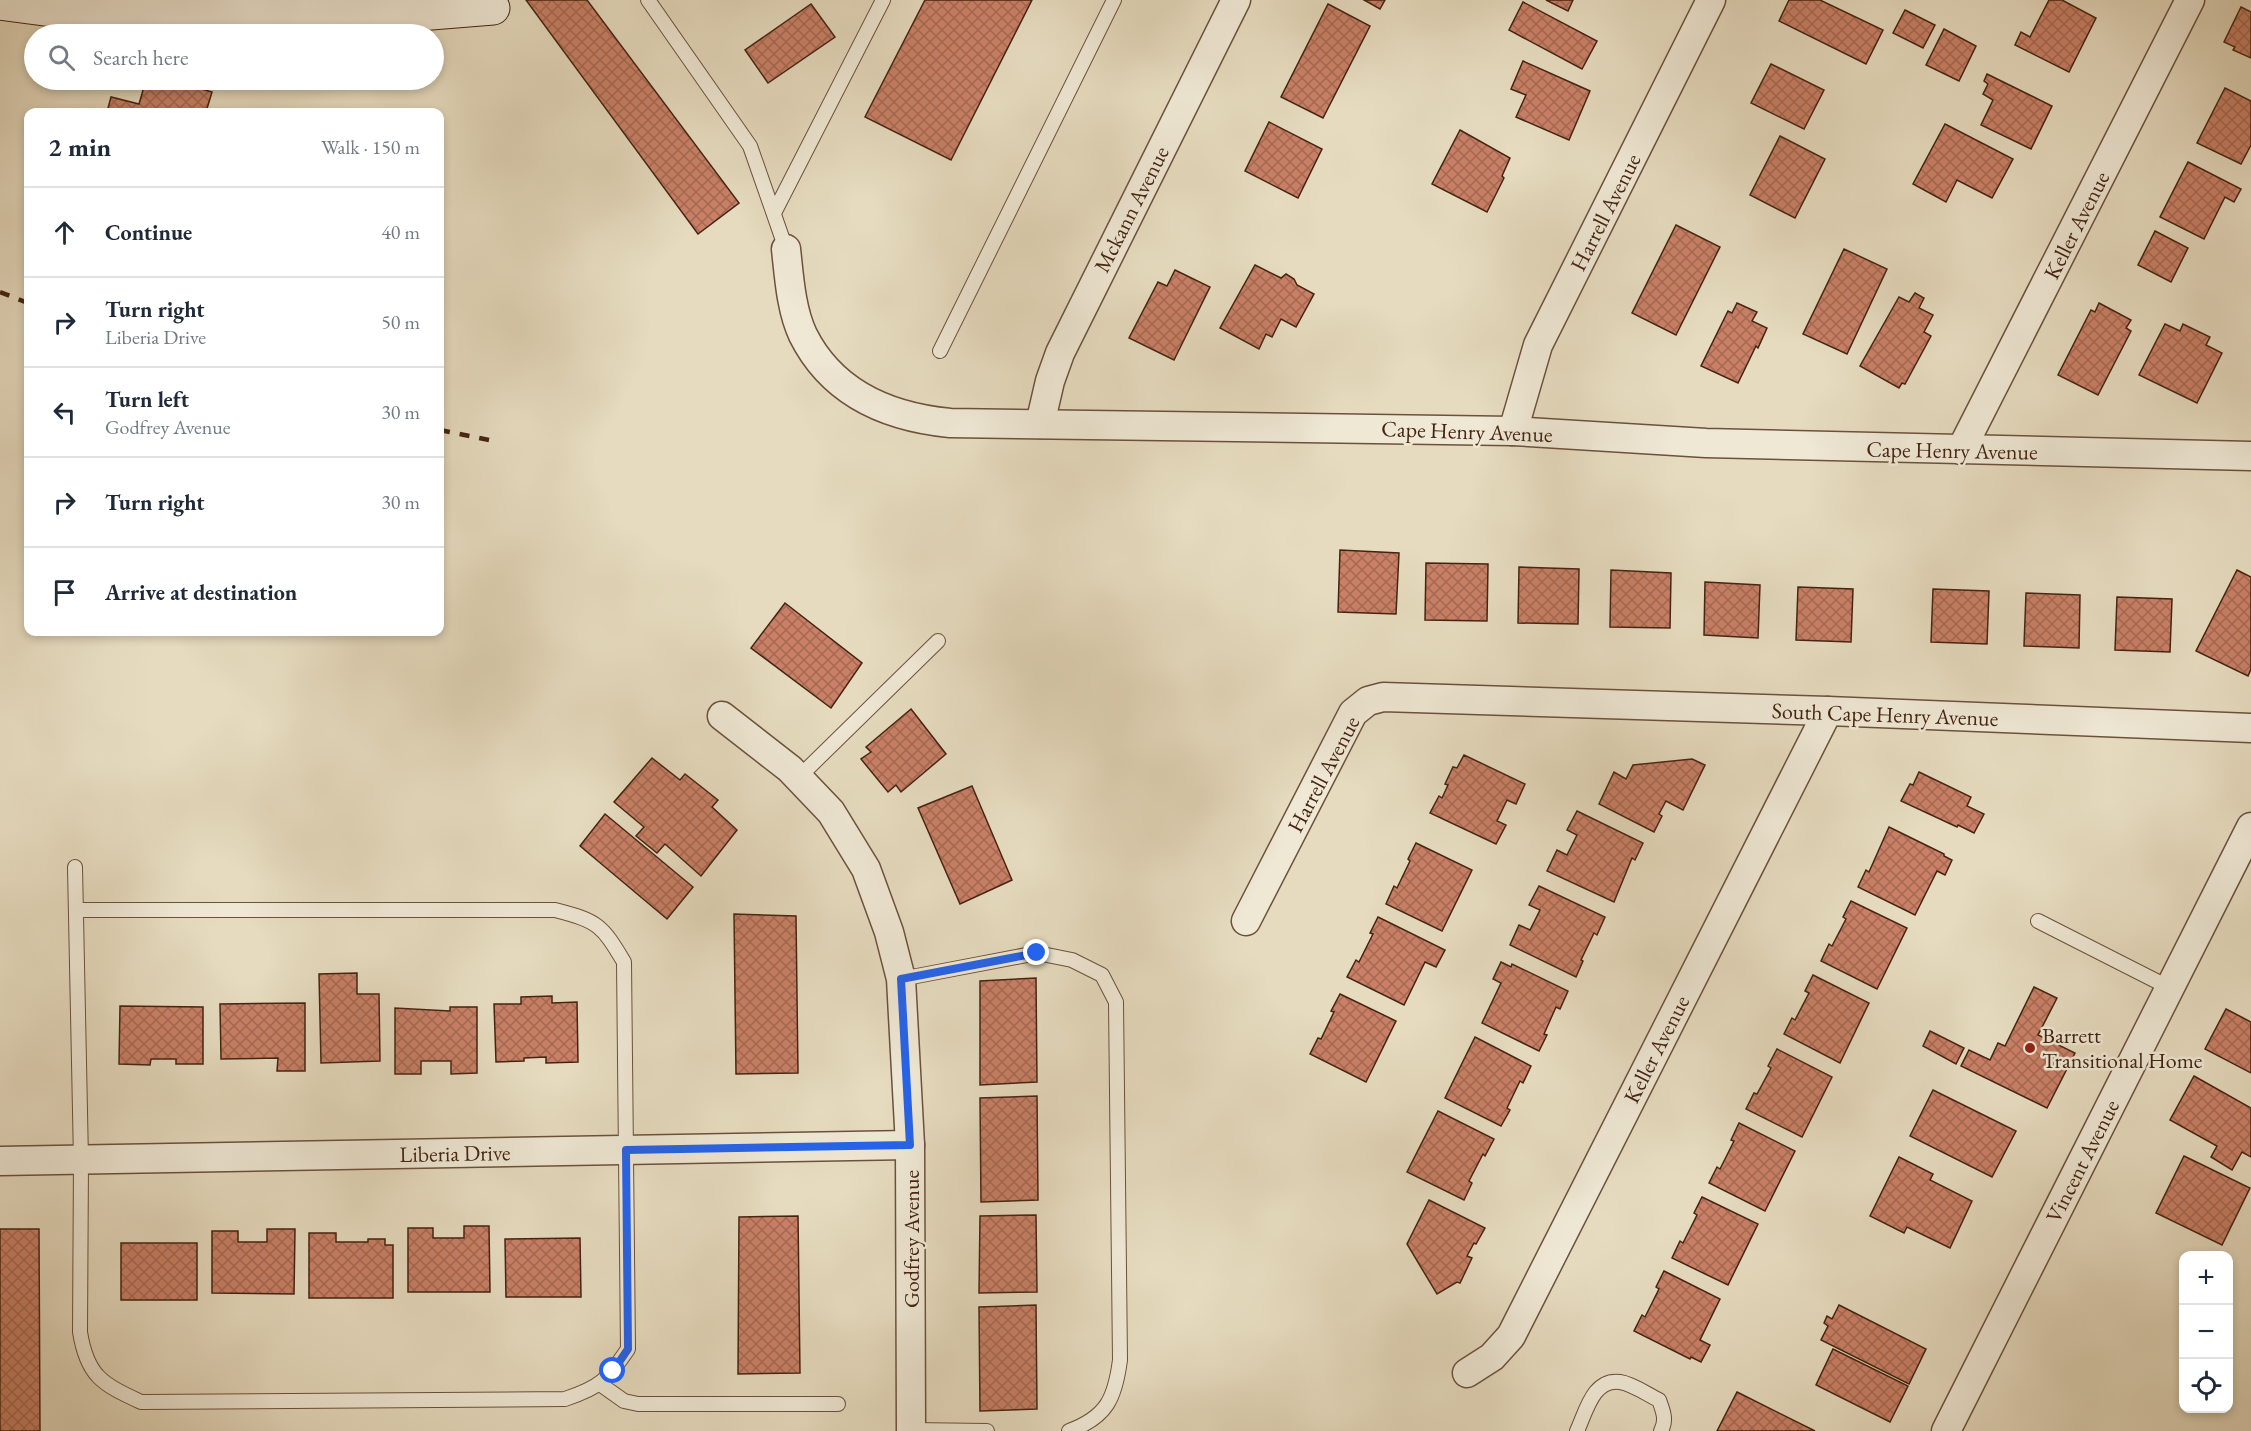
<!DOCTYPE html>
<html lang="en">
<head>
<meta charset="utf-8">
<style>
  body { margin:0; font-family:"EB Garamond",serif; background:#f2f2f3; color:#1f2937 }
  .controls { position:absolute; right:18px; bottom:18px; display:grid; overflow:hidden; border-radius:12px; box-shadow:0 3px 9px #0003 }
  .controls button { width:54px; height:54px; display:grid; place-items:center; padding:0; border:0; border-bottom:2px solid #e0e1e3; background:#fff; color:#1f2937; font:30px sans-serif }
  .stop { position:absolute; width:18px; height:18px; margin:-14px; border:4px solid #2563eb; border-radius:50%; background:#fff }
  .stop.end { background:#2563eb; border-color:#fff; box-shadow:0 2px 6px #0008 }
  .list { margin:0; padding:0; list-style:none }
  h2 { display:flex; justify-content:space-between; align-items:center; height:78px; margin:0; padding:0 24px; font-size:26px }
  h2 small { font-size:20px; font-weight:400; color:#747a83 }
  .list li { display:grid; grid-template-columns:39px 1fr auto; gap:18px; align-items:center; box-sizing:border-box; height:90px; padding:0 24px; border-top:2px solid #e0e1e3 }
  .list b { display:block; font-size:22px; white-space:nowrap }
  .list p { margin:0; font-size:20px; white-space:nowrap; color:#747a83 }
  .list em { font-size:20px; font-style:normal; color:#747a83 }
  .icon { flex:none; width:33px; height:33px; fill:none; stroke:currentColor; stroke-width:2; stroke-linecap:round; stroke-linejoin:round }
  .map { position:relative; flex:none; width:2251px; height:1431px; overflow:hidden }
  .search { position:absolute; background:#fff; box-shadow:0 3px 9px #0003; left:24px; top:24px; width:420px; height:66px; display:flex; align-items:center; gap:15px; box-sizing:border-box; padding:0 21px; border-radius:33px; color:#747a83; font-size:22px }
  .panel { position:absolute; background:#fff; box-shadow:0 3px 9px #0003; left:24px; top:108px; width:420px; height:528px; border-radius:12px }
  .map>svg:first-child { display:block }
</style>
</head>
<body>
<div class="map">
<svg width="2251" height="1431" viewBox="0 0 2251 1431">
  <defs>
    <pattern id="building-cross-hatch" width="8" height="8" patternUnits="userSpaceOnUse" patternTransform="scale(1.5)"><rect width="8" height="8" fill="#c98066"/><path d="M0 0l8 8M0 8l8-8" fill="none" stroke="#a56853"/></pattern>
  </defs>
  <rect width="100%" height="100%" fill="#e6dbbf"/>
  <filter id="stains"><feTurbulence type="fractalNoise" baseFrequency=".00333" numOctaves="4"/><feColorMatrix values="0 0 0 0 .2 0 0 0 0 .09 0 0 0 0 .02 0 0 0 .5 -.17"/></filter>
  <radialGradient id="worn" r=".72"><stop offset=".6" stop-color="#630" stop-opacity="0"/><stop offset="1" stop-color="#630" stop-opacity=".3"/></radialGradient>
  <!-- building -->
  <g fill="url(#building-cross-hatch)" stroke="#442311" stroke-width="1.5">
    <path d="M 526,0 L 587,0 L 739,203 L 698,234 Z"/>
    <path d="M 925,0 L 1032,0 L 951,160 L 865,117 Z"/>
    <path d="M 1364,0 L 1385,0 L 1380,9 Z"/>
    <path d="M 1546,0 L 1573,0 L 1568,11 Z"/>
    <path d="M 1789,0 L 1820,0 L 1883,30 L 1866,64 L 1779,21 Z"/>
    <path d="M 2049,0 L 2062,0 L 2096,18 L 2069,72 L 2015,45 L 2021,32 L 2030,37 Z"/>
    <path d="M 1523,2 L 1597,41 L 1582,69 L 1509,30 Z"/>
    <path d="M 811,4 L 835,37 L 768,83 L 745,50 Z"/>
    <path d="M 1328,4 L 1370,26 L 1323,118 L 1281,97 Z"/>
    <path d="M 2241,7 L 2251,12 L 2251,58 L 2233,50 L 2235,47 L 2224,42 Z"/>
    <path d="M 1905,10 L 1935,25 L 1923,48 L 1893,33 Z"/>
    <path d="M 1944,29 L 1976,46 L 1959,81 L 1926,65 Z"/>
    <path d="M 1523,61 L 1590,91 L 1569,140 L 1516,117 L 1526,95 L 1511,89 Z"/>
    <path d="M 1771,64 L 1824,90 L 1804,129 L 1751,103 Z"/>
    <path d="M 1987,74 L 2052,106 L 2031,149 L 1981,125 L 1993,100 L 1983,94 L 1988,84 L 1984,81 Z"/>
    <path d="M 146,80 L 170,80 L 212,92 L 206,112 L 107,112 L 111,97 L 139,104 Z"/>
    <path d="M 2225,88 L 2251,101 L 2251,145 L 2241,164 L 2197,143 Z"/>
    <path d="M 1269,122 L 1322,149 L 1298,198 L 1245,171 Z"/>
    <path d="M 1945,124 L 2013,159 L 1992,198 L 1957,180 L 1946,202 L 1913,184 Z"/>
    <path d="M 1460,130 L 1510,158 L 1502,176 L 1504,178 L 1487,212 L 1432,184 Z"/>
    <path d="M 1780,136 L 1825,159 L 1795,218 L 1750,195 Z"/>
    <path d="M 2188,162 L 2241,189 L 2234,202 L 2225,197 L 2204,239 L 2160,217 Z"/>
    <path d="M 1676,225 L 1720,247 L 1676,335 L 1632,313 Z"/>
    <path d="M 2155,231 L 2188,248 L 2171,282 L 2138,265 Z"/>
    <path d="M 1844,249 L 1887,269 L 1847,354 L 1803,334 Z"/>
    <path d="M 1255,265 L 1281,278 L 1286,274 L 1294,279 L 1297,285 L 1314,294 L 1296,327 L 1281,319 L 1272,337 L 1266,334 L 1259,349 L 1220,328 Z"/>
    <path d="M 1175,270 L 1210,287 L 1174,360 L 1129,338 L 1158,282 L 1167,286 Z"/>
    <path d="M 1915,293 L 1924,298 L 1919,308 L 1933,315 L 1924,332 L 1931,336 L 1905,384 L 1902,383 L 1899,388 L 1860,366 L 1899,297 L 1909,302 Z"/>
    <path d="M 1737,303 L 1757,312 L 1752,321 L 1767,328 L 1758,348 L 1756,346 L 1738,383 L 1701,366 L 1728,311 L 1732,313 Z"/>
    <path d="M 2099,303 L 2131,320 L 2126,328 L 2131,331 L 2098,395 L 2058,375 L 2091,310 L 2095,312 Z"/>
    <path d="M 2165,324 L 2180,331 L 2183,324 L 2210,337 L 2206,345 L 2222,353 L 2197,403 L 2139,375 Z"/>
    <path d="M 1340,550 L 1399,553 L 1396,614 L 1338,612 Z"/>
    <path d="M 1426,563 L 1488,564 L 1487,621 L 1425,620 Z"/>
    <path d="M 1519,567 L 1579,569 L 1578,624 L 1518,623 Z"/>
    <path d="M 1611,570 L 1671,573 L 1670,628 L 1610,627 Z"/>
    <path d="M 2237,570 L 2251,577 L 2251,669 L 2248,676 L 2196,651 Z"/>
    <path d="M 1705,582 L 1760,585 L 1758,638 L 1704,635 Z"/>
    <path d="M 1798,587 L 1853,589 L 1851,642 L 1796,640 Z"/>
    <path d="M 1933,589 L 1989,591 L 1987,644 L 1931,642 Z"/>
    <path d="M 2026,593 L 2080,595 L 2079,648 L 2024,646 Z"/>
    <path d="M 2117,597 L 2172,599 L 2170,652 L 2115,650 Z"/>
    <path d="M 785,603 L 862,663 L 831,708 L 751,648 Z"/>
    <path d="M 911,709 L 946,754 L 901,792 L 896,785 L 888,792 L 861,759 L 871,752 L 866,747 Z"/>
    <path d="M 1464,755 L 1525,784 L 1516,804 L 1507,800 L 1497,821 L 1506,825 L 1496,844 L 1430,813 L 1439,796 L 1442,798 L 1448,785 L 1445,784 L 1453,767 L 1457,768 Z"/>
    <path d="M 652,758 L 680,780 L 685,774 L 718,800 L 712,807 L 737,830 L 701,876 L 665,844 L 657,853 L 636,836 L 644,827 L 614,802 Z"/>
    <path d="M 1692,759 L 1705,765 L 1683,810 L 1666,801 L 1659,814 L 1662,816 L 1654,832 L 1599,804 L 1614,772 L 1626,779 L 1633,765 Z"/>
    <path d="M 1919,772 L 1971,797 L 1967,806 L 1984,814 L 1974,833 L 1958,825 L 1957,827 L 1901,801 L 1910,784 L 1913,785 Z"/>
    <path d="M 972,786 L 1012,880 L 960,904 L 918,808 Z"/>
    <path d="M 1577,811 L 1643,843 L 1635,860 L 1632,858 L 1614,902 L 1547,871 L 1557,850 L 1567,855 L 1577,835 L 1567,830 Z"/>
    <path d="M 605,814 L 693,887 L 667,919 L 580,846 Z"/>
    <path d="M 1889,827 L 1944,854 L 1944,856 L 1952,860 L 1945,875 L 1937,871 L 1915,915 L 1858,887 L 1866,870 L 1869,872 Z"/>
    <path d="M 1416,843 L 1472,870 L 1442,931 L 1386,904 L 1394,886 L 1397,888 L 1410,861 L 1408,859 Z"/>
    <path d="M 1539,886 L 1605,917 L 1597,935 L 1594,933 L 1581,960 L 1583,961 L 1576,977 L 1510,945 L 1519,925 L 1530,930 L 1540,910 L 1529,905 Z"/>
    <path d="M 1851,901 L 1907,928 L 1877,989 L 1821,961 L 1829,944 L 1832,946 L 1846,919 L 1843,917 Z"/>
    <path d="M 734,914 L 796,916 L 798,1073 L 736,1074 Z"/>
    <path d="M 1378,917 L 1445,950 L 1436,967 L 1425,962 L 1404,1005 L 1347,977 L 1356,960 L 1359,962 L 1373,934 L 1370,933 Z"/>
    <path d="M 1501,962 L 1511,967 L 1512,964 L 1568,991 L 1560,1009 L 1556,1007 L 1544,1034 L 1547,1035 L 1539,1051 L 1482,1023 L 1501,983 L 1493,979 Z"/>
    <path d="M 357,973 L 357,994 L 379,994 L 380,1061 L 321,1063 L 319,974 Z"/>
    <path d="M 1813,975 L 1869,1003 L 1840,1063 L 1784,1034 L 1792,1018 L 1795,1020 L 1809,993 L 1805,991 Z"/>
    <path d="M 1036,978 L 1037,1082 L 980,1085 L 980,981 Z"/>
    <path d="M 2034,987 L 2057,998 L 2038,1035 L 2075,1053 L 2047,1108 L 1961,1066 L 1969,1050 L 1990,1060 L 1998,1043 L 2005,1046 Z"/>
    <path d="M 1340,994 L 1396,1021 L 1366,1082 L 1310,1054 L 1318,1038 L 1321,1039 L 1334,1012 L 1331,1011 Z"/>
    <path d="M 552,996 L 552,1003 L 577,1002 L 578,1062 L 546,1063 L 546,1057 L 524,1058 L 524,1061 L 496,1062 L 494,1004 L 521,1004 L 521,997 Z"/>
    <path d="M 305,1003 L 305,1071 L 277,1071 L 278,1058 L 221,1059 L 220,1004 Z"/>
    <path d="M 120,1006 L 203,1007 L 203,1064 L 176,1064 L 176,1059 L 151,1059 L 150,1065 L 119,1064 Z"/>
    <path d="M 450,1007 L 477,1007 L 477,1073 L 451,1074 L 451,1061 L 421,1061 L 421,1074 L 395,1074 L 395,1008 L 450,1011 Z"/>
    <path d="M 2226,1009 L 2251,1022 L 2251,1073 L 2205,1049 Z"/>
    <path d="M 1930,1031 L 1964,1048 L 1956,1064 L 1923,1046 Z"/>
    <path d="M 1475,1037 L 1531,1066 L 1523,1083 L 1520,1081 L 1507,1108 L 1510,1110 L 1501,1126 L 1445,1098 Z"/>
    <path d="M 1777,1049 L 1832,1077 L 1802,1137 L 1746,1109 L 1754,1093 L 1757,1094 L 1771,1068 L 1768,1066 Z"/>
    <path d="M 2194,1076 L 2251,1108 L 2251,1157 L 2242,1152 L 2232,1170 L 2211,1157 L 2217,1146 L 2170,1120 Z"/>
    <path d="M 1933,1090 L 2016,1131 L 1992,1177 L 1910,1136 Z"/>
    <path d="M 1037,1096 L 1038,1200 L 981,1202 L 980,1098 Z"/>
    <path d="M 1438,1111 L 1494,1139 L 1485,1156 L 1483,1154 L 1469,1181 L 1472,1183 L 1464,1200 L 1407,1172 Z"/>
    <path d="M 1739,1123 L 1795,1151 L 1765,1211 L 1709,1183 L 1717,1167 L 1720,1169 L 1734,1141 L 1731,1140 Z"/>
    <path d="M 2184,1156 L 2250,1188 L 2222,1245 L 2156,1213 Z"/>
    <path d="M 1899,1157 L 1933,1174 L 1930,1180 L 1972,1201 L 1950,1248 L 1907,1227 L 1904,1233 L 1870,1216 Z"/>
    <path d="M 1702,1197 L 1758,1224 L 1728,1285 L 1672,1258 L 1680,1241 L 1683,1243 L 1697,1215 L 1694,1213 Z"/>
    <path d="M 1429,1200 L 1485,1228 L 1476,1244 L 1474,1243 L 1467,1256 L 1472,1258 L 1460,1283 L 1457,1282 L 1437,1294 L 1407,1244 Z"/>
    <path d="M 1036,1215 L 1037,1292 L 979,1293 L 980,1216 Z"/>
    <path d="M 798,1216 L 800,1373 L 738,1374 L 739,1217 Z"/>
    <path d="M 464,1226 L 489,1226 L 490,1292 L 408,1292 L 408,1228 L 433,1228 L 433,1238 L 464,1238 Z"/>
    <path d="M 0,1229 L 39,1229 L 40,1431 L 0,1431 Z"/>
    <path d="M 267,1229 L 295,1229 L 294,1294 L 212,1293 L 212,1231 L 238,1231 L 238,1242 L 267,1242 Z"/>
    <path d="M 309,1233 L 336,1233 L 336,1242 L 368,1242 L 368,1239 L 385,1239 L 385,1245 L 393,1245 L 393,1298 L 309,1298 Z"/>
    <path d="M 580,1238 L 581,1297 L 506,1297 L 505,1239 Z"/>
    <rect x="121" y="1243" width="76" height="57"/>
    <path d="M 1664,1271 L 1720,1299 L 1700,1340 L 1710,1345 L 1701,1362 L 1691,1357 L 1690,1359 L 1634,1331 L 1642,1315 L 1645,1317 L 1659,1289 L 1656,1287 Z"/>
    <path d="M 1036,1305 L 1037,1409 L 980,1411 L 979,1307 Z"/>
    <path d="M 1839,1305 L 1926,1349 L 1909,1384 L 1821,1340 L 1828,1326 L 1824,1323 L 1827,1316 L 1832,1319 Z"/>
    <path d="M 1833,1349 L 1908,1386 L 1890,1422 L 1816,1385 Z"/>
    <path d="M 1737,1392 L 1815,1431 L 1717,1431 Z"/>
  </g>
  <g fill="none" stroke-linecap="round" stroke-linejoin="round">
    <defs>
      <g id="lane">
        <path d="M 648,0 L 750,146 L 786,249"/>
        <path d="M 774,213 L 883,0"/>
        <path d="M 940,351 L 1114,0"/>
        <path d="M 798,778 L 938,641"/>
        <path d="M 75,867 L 81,1160 L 80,1332 C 87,1376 102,1384 141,1402 L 565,1399 C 601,1387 607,1380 628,1349 L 624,962 C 602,925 598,921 555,910 L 76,910"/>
        <path d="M 2038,921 L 2170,988"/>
        <path d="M 901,979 L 1037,953 L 1072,960 L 1102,975 L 1116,1002 L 1120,1360 C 1115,1398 1107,1417 1069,1431"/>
        <path d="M 600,1384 L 624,1401 L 638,1404 L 838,1404"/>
        <path d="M 911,1430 L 987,1431"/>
        <path d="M 1577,1431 C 1586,1412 1593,1378 1620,1382 C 1633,1384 1648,1395 1659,1400 C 1663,1411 1667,1420 1661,1431"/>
      </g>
      <g id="street">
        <path d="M 786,249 C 789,276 791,310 803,335 C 832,393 888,417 950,423 L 1513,431 L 1706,443 L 2251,456"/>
        <path d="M 1040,424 L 1050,381 L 1060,353 L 1236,0"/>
        <path d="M 1513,431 L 1538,345 L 1711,0"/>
        <path d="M 1961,450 L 2190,0"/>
        <path d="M 722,716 L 790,769 L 831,812 L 866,869 L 889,932 L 901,979 L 910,1145 L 911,1431"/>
        <path d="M 1246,921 L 1353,713 L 1368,701 L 1383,697 L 1828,711 L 2251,728"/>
        <path d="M 0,1161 L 910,1145"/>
        <path d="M 1467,1373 L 1492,1357 L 1511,1336 L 1828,711"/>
        <path d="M 1946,1431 L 2251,827"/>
      </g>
      <path id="secondary" d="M 0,3 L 82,14 L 394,16 L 493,8"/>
    </defs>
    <!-- lane casing -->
    <use href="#lane" stroke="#6c513c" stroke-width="16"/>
    <!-- street casing -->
    <use href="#street" stroke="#6c513c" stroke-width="31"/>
    <!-- secondary casing -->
    <use href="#secondary" stroke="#442311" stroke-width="35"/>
    <!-- lane -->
    <use href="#lane" stroke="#efe8d5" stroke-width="14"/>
    <!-- street -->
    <use href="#street" stroke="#efe8d5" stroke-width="28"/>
    <!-- secondary -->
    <use href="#secondary" stroke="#efe8d5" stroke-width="33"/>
    <!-- rail -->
    <g stroke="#442311" stroke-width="4.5" stroke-dasharray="10 10" stroke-linecap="butt">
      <path d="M 0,292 L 28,303"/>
      <path d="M 440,430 L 489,440"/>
    </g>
  </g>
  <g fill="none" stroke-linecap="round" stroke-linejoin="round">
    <!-- route -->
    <path stroke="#2563eb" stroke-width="8" d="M 613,1371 L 628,1349 L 626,1150 L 910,1145 L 901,979 L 1037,953"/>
  </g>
  <!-- markers -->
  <circle fill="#8f2418" stroke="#efe8d5" stroke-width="2" cx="2030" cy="1048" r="6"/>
  <g text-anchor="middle" stroke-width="5" stroke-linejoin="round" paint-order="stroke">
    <!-- street labels -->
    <g font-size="22" fill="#442311" stroke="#efe8d5">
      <text transform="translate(1131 209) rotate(-63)" y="8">Mckann Avenue</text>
      <text transform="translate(1605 212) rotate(-63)" y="8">Harrell Avenue</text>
      <text transform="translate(2076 225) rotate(-63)" y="8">Keller Avenue</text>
      <text transform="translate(1467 431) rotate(2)" y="8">Cape Henry Avenue</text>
      <text transform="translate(1952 450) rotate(1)" y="8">Cape Henry Avenue</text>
      <text transform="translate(1885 714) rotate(2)" y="8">South Cape Henry Avenue</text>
      <text transform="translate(1323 774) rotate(-62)" y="8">Harrell Avenue</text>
      <text transform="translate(1656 1049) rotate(-63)" y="8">Keller Avenue</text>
      <text transform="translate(455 1153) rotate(-1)" y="8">Liberia Drive</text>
      <text transform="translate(2082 1161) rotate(-63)" y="8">Vincent Avenue</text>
      <text transform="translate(911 1239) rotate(-90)" y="8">Godfrey Avenue</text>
    </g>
    <!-- poi labels -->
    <g font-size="22" fill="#442311" stroke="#efe8d5" text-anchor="start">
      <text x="2042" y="1043">Barrett<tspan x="2042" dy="25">Transitional Home</tspan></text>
    </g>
  </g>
  <rect width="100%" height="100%" filter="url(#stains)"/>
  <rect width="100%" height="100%" fill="url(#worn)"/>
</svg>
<div class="controls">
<button>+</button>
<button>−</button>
<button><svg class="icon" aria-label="locate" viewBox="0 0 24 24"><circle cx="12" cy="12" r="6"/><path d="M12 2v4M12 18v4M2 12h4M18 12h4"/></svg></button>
</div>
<div class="stop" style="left:613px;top:1371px"></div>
<div class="stop end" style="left:1037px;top:953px"></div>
<div class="search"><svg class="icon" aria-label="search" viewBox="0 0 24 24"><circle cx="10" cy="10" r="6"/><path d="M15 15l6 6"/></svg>Search here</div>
<section class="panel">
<h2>2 min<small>Walk · 150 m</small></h2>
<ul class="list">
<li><svg class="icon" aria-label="ahead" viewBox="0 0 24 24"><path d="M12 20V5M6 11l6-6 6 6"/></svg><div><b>Continue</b></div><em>40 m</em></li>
<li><svg class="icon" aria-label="right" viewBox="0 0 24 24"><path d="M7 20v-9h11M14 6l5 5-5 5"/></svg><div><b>Turn right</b><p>Liberia Drive</p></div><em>50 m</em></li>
<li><svg class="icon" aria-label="left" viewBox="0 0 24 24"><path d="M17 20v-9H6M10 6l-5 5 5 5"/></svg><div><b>Turn left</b><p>Godfrey Avenue</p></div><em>30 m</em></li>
<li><svg class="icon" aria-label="right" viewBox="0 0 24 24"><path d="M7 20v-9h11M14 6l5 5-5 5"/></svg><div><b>Turn right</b></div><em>30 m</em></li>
<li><svg class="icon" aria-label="arrive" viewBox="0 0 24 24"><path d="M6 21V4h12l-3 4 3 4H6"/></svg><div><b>Arrive at destination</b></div></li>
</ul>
</section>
</div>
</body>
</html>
